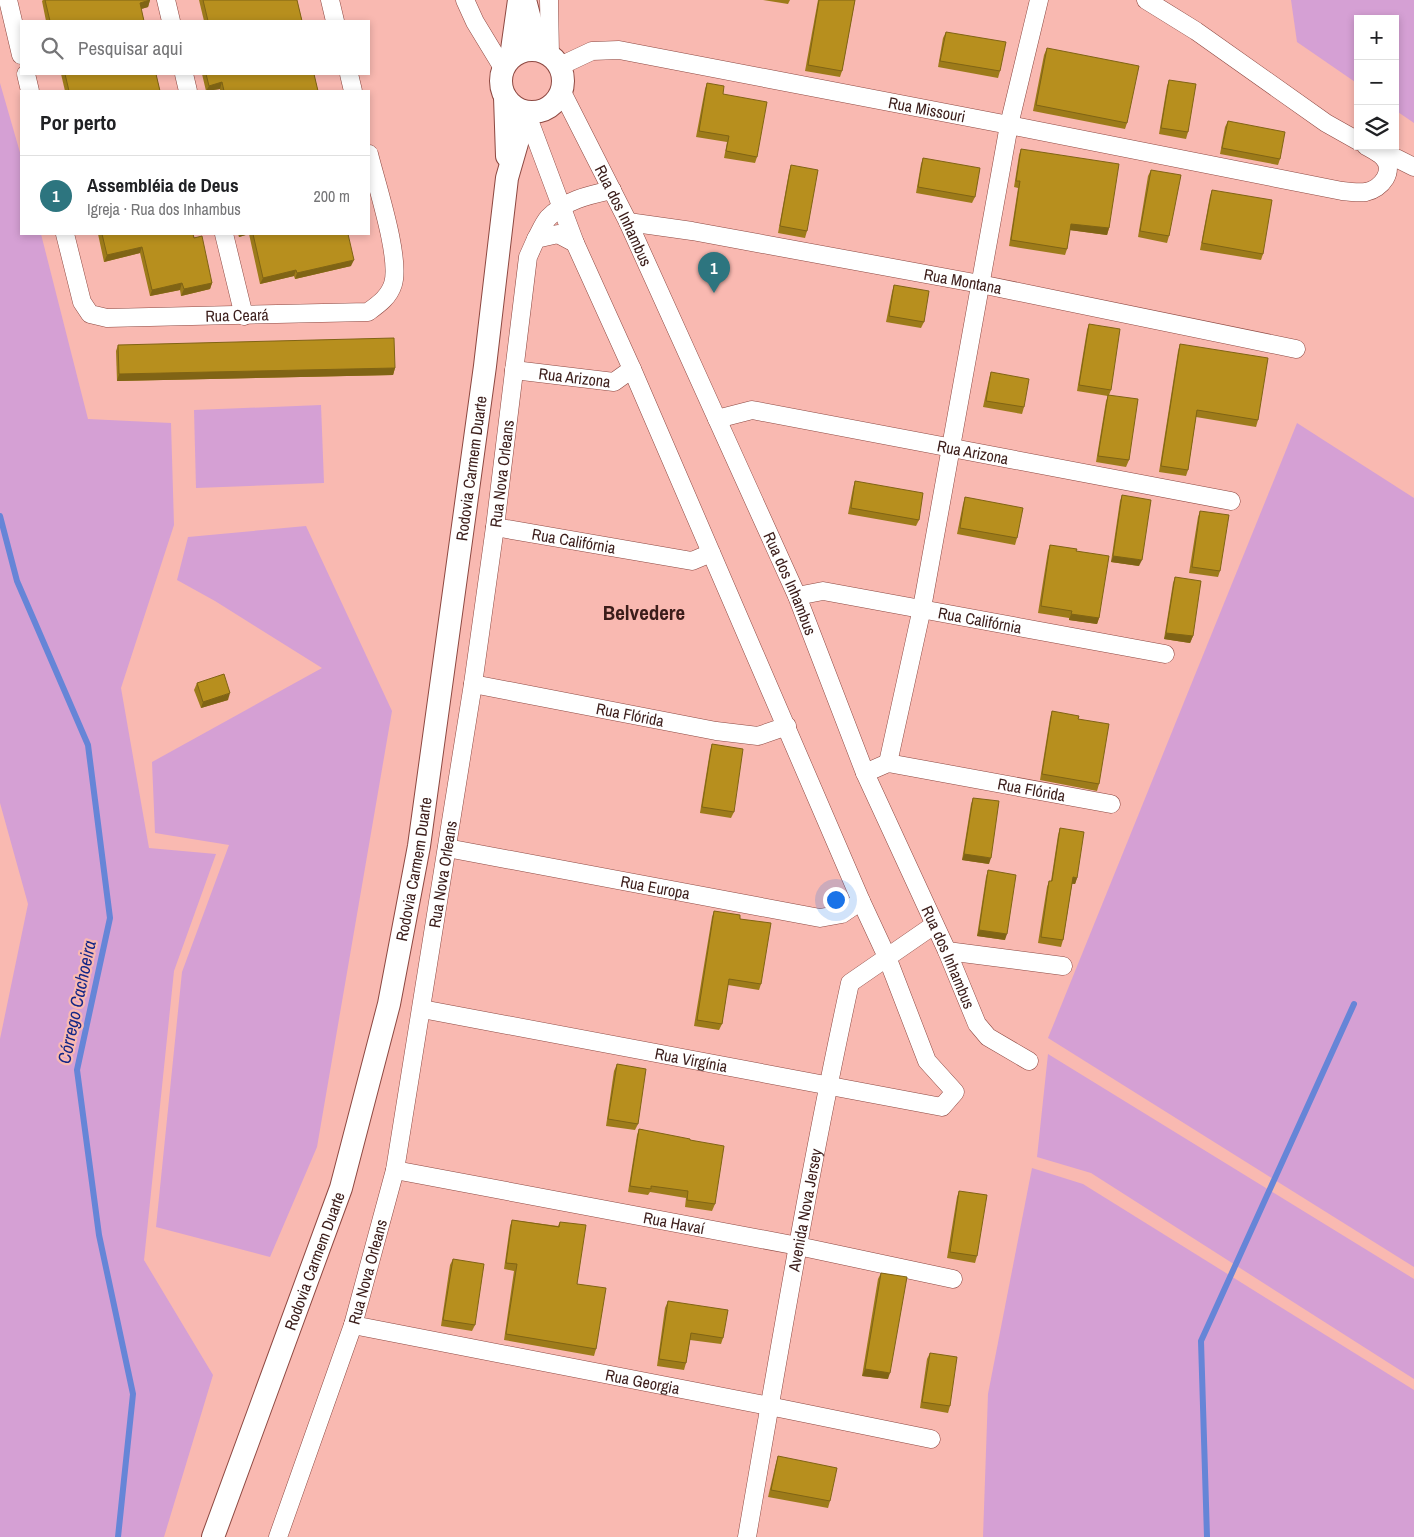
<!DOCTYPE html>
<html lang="pt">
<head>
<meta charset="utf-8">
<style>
  body { margin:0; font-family:"Archivo Narrow",sans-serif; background:#f2f2f2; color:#202124 }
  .controls { position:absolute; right:15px; top:15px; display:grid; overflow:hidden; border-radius:0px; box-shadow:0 2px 8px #0003 }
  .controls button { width:45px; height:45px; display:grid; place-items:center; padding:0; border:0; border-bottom:1px solid #e0e0e0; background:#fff; color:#202124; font:25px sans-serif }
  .you { position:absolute; left:835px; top:899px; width:18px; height:18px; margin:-12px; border:4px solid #fff; border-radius:50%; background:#1a73e8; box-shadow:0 0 0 8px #1a73e833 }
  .badge { display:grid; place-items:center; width:32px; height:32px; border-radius:50%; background:#2d757f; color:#fff; font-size:16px; font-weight:700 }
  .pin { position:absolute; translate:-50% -41px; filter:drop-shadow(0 1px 2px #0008) }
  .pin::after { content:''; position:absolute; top:26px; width:18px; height:15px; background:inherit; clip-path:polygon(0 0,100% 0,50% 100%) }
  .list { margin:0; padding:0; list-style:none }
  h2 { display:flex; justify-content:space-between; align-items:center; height:65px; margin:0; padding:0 20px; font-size:21px }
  h2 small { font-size:16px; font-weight:400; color:#757577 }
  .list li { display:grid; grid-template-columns:32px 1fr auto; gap:15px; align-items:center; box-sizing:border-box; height:80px; padding:0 20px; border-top:1px solid #e0e0e0 }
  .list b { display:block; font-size:19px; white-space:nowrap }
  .list p { margin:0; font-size:16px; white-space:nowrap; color:#757577 }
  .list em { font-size:16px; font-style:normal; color:#757577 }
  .icon { flex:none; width:28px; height:28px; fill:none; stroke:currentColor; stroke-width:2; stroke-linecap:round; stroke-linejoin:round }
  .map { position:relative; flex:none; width:1414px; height:1537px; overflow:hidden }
  .search { position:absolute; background:#fff; box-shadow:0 2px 8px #0003; left:20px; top:20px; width:350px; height:55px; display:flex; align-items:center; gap:12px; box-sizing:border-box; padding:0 18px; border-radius:0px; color:#757577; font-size:19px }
  .panel { position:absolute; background:#fff; box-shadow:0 2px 8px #0003; left:20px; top:90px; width:350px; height:145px; border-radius:0px }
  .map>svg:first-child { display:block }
</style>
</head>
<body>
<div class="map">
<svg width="1414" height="1537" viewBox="0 0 1414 1537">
  <rect width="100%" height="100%" fill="#f9b9b1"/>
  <!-- green -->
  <g fill="#d5a0d4">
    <path d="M 1291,0 L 1414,0 L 1414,123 L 1395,110 L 1395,19 L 1358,19 L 1358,84 L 1297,42 Z"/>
    <path d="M 0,83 L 21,156 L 21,234 L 41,234 L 88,419 L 171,423 L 174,525 L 121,688 L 149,848 L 216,854 L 174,971 L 144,1260 L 213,1375 L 164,1537 L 0,1537 L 0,1039 L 28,904 L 0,803 Z"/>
    <path d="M 321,405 L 324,483 L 196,488 L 194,410 Z"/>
    <path d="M 1297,423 L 1414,498 L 1414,1267 L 1048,1038 Z"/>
    <path d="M 306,526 L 392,711 L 317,1147 L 270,1257 L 156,1227 L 182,972 L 229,845 L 155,833 L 152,762 L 322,668 L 215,601 L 177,580 L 188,537 Z"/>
    <path d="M 1048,1054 L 1414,1279 L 1414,1379 L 1091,1173 L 1037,1157 Z"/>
    <path d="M 1032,1168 L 1083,1184 L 1414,1390 L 1414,1537 L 983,1537 L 988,1394 Z"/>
  </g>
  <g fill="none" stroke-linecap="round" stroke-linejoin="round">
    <!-- stream -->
    <g stroke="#6685d7" stroke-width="6">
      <path d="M 0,516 L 17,581 L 88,745 L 110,918 L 77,1070 L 99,1235 L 133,1394 L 118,1537"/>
      <path d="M 1207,1537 L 1201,1341 L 1354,1004"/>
    </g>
    <defs>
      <g id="minor">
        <path d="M 8,0 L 21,55"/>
        <path d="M 166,0 L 171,21"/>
        <path d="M 330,0 L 335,21"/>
        <path d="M 465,0 L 475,22 L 503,68"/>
        <path d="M 549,0 L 550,55"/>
        <path d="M 1146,0 L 1196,31 L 1326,123 L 1358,141"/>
        <path id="s1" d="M 560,66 L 592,51 L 619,50 L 1009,125 L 1342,191 C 1350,192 1358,193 1366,192 C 1381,189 1396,171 1383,157 C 1378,152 1371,149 1366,146"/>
        <path d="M 26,74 L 30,91"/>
        <path d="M 184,74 L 188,91"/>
        <path d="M 349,74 L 353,91"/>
        <path id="s2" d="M 562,92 L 628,222 L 797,596 L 865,773 L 947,951 L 977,1024 L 988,1037 L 1029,1061"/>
        <path d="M 1383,157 L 1398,159 L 1414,167"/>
        <path id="s3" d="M 628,222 L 692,231 L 980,284 L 1296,349"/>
        <path id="s4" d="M 65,234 L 82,302 L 90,314 L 107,318 L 368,312 C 379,304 389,297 393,284 C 401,258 376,183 369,154"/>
        <path d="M 224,234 L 244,316"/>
        <path d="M 536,239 C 540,232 543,224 548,218 C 565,200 589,195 612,190"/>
        <path id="s5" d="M 514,370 L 614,382 L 632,369"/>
        <path id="s6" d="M 717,419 L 752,410 L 1231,501"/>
        <path id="s7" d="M 495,527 L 692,561 L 711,553"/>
        <path id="s8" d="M 797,596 L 823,591 L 1165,654"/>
        <path id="s9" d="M 473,684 L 716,731 L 758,736 L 787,726"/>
        <path d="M 888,763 L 922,608 L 1009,125 L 1039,0"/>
        <path id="s10" d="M 865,773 L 888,763 L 1111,804"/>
        <path id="s11" d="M 447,848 L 820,918 L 842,914 L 861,901"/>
        <path d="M 947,951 L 1063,966"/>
        <path id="s12" d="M 422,1009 L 942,1107 L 955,1092 L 927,1061 L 887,957 L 861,901 L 632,369 L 575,243 L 526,112"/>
        <path id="s13" d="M 395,1170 L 798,1246 L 953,1279"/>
        <path id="s14" d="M 353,1325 L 769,1406 L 931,1439"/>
        <path id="s15" d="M 278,1537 L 353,1325 L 395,1170 L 473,684 L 495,527 L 528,257 L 536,239 L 558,234 L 575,243"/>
        <path id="s16" d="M 747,1537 C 779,1352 810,1166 850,983 L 934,925"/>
      </g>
      <g id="tertiary">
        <path d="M 525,0 L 538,50"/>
        <circle cx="532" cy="81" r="31"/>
        <path d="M 511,57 L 519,0"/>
        <path d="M 505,97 L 507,156"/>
        <path id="s17" d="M 213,1537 L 341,1188 L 389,1004 L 419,846 L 485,366 L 507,178 L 526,112"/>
      </g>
    </defs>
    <!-- minor casing -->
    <use href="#minor" stroke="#8d4841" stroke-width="19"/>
    <!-- tertiary casing -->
    <use href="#tertiary" stroke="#8d4841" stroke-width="24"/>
    <!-- minor -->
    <use href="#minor" stroke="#fff" stroke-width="18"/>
    <!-- tertiary -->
    <use href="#tertiary" stroke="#fff" stroke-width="22"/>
  </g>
  <!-- wall -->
  <g fill="#9d7b1a">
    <path d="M 43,0 L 150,0 L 148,7 L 141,9 L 144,21 L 46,21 L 42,1 Z"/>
    <path d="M 199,0 L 297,0 L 302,21 L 204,21 Z"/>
    <path d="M 763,0 L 790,0 L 788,4 Z"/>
    <path d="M 818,0 L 855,0 L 842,71 L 840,77 L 805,71 Z"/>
    <path d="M 946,32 L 1000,71 L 998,78 L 938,67 L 943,38 Z"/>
    <path d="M 1047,48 L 1127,123 L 1125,129 L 1033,111 L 1044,55 Z"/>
    <path d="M 61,74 L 156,74 L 160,91 L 65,91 Z"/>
    <path d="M 202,74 L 314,74 L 318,91 L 220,91 L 220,89 L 206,91 Z"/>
    <path d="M 1169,80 L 1188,132 L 1186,139 L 1159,134 L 1167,86 Z"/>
    <path d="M 707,83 L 723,94 L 757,157 L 755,163 L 724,158 L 727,142 L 696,137 L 705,89 Z"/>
    <path d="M 1228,121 L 1280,159 L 1278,165 L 1220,154 L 1225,127 Z"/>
    <path d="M 1021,149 L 1109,228 L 1107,235 L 1070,230 L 1067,249 L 1065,255 L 1009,246 L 1018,188 L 1014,187 L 1019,155 Z"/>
    <path d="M 923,158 L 975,197 L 972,203 L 916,193 L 921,164 Z"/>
    <path d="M 791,165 L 807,231 L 805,238 L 778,233 L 789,172 Z"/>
    <path d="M 1151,170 L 1169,236 L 1167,243 L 1138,237 L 1148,176 Z"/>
    <path d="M 1212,190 L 1263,254 L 1261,260 L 1200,250 L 1210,196 Z"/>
    <path d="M 98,234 L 193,234 L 212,283 L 210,289 L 181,296 L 180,290 L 150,296 L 140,253 L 104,262 Z"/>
    <path d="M 238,234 L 348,234 L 351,266 L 295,279 L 294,276 L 260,284 L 249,234 L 239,237 Z"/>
    <path d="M 894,285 L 924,322 L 921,328 L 886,322 L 892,292 Z"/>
    <path d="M 1089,324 L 1111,390 L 1109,395 L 1129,460 L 1126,467 L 1096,462 L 1106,401 L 1108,396 L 1077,391 L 1087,330 Z"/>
    <path d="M 1180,344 L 1258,420 L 1256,427 L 1196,417 L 1188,470 L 1186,476 L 1159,472 L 1178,351 Z"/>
    <path d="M 118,345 L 395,368 L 393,375 L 117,381 L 116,351 Z"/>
    <path d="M 991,372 L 1024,407 L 1022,414 L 983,407 L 989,379 Z"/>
    <path d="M 855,481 L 919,520 L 916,526 L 848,514 L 853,488 Z"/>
    <path d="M 1122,495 L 1139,566 L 1111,562 L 1120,501 Z"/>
    <path d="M 965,497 L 1017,538 L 1015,545 L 957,534 L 963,504 Z"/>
    <path d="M 1200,511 L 1220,571 L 1218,577 L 1189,573 L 1198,517 Z"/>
    <path d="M 1050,545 L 1076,551 L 1099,618 L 1097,624 L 1069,620 L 1069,618 L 1038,613 L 1048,551 Z"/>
    <path d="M 1175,577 L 1193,636 L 1190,643 L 1164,639 L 1173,583 Z"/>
    <path d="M 197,683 L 228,700 L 201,708 L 194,690 Z"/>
    <path d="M 1052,711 L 1078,719 L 1099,784 L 1097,791 L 1040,780 L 1050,718 Z"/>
    <path d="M 712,744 L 734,812 L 731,818 L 700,813 L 710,751 Z"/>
    <path d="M 973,798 L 989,864 L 962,860 L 971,804 Z"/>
    <path d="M 1060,828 L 1077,878 L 1075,884 L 1072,884 L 1063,940 L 1061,947 L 1038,943 L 1047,887 L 1049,881 L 1051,881 L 1058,835 Z"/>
    <path d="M 988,870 L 1005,940 L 977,936 L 986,877 Z"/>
    <path d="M 714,911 L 740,919 L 761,984 L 759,990 L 728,985 L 722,1024 L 719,1030 L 694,1026 L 712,917 Z"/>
    <path d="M 617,1064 L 638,1124 L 635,1130 L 606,1126 L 614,1071 Z"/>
    <path d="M 639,1129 L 690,1140 L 715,1204 L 712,1211 L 685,1207 L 686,1198 L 650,1192 L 648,1195 L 628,1192 L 637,1135 Z"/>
    <path d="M 959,1191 L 977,1256 L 975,1263 L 947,1258 L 957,1197 Z"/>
    <path d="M 512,1220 L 558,1226 L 560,1222 L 577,1284 L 596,1349 L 594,1356 L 504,1340 L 514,1271 L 504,1269 L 510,1226 Z"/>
    <path d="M 453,1259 L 475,1325 L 472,1331 L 441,1326 L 450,1265 Z"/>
    <path d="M 881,1273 L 888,1379 L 862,1376 L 878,1279 Z"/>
    <path d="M 668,1301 L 723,1338 L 721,1344 L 690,1340 L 686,1363 L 684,1370 L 657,1366 L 665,1308 Z"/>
    <path d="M 930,1353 L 950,1406 L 948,1413 L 920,1408 L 927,1359 Z"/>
    <path d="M 778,1456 L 830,1501 L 828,1508 L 768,1497 L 776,1463 Z"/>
  </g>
  <!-- shaded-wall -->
  <g fill="#806415">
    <path d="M 150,0 L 148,7 L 138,10 L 140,3 Z"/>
    <path d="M 222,82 L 220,89 L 206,91 L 209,86 Z"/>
    <path d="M 1071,224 L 1109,228 L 1107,235 L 1069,230 Z"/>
    <path d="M 240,234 L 249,234 L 239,237 Z"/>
    <path d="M 142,247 L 140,253 L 104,262 L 107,255 Z"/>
    <path d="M 354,260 L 351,266 L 295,279 L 297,273 Z"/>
    <path d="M 296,270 L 294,276 L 260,284 L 263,278 Z"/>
    <path d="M 182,283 L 180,290 L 150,296 L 152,290 Z"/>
    <path d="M 212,283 L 210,289 L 181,296 L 184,289 Z"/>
    <path d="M 395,368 L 393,375 L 117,381 L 119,374 Z"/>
    <path d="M 1113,556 L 1142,560 L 1139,566 L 1111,562 Z"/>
    <path d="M 1071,614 L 1099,618 L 1097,624 L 1069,620 Z"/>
    <path d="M 1166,633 L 1193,636 L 1190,643 L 1164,639 Z"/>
    <path d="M 230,693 L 228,700 L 201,708 L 203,702 Z"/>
    <path d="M 964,854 L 991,858 L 989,864 L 962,860 Z"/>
    <path d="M 1073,877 L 1077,878 L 1075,884 L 1070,883 Z"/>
    <path d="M 979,930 L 1007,934 L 1005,940 L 977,936 Z"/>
    <path d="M 865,1369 L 890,1373 L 888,1379 L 862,1376 Z"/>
  </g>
  <!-- building -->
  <g fill="#b78f1e" stroke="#806415">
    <path d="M 45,0 L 150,0 L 140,3 L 144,21 L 50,21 Z"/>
    <path d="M 203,0 L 297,0 L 302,21 L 208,21 Z"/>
    <path d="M 819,0 L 855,0 L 842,71 L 808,65 Z"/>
    <path d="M 946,32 L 1006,42 L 1000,71 L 940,61 Z"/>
    <path d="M 1047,48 L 1139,66 L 1127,123 L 1036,105 Z"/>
    <path d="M 65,74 L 156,74 L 160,91 L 69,91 Z"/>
    <path d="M 206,74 L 314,74 L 318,91 L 224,91 L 222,82 L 209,86 Z"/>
    <path d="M 1169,80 L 1196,84 L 1188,132 L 1161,128 Z"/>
    <path d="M 707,83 L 724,86 L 723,94 L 767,102 L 757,157 L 726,151 L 729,136 L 699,131 Z"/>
    <path d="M 1228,121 L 1285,132 L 1280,159 L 1222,148 Z"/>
    <path d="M 1021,149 L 1119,164 L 1109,228 L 1071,224 L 1067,249 L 1011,240 L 1020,181 L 1016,181 Z"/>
    <path d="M 923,158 L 980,168 L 975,197 L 918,187 Z"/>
    <path d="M 791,165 L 818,170 L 807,231 L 780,226 Z"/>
    <path d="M 1151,170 L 1181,175 L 1169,236 L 1140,231 Z"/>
    <path d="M 1212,190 L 1272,200 L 1263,254 L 1202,243 Z"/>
    <path d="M 102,234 L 193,234 L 194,238 L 202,236 L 212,283 L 184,289 L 182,283 L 152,290 L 142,247 L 107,255 Z"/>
    <path d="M 253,234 L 348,234 L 354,260 L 297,273 L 296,270 L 263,278 Z"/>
    <path d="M 894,285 L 929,291 L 924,322 L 889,316 Z"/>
    <path d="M 1089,324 L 1120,329 L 1111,390 L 1079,385 Z"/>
    <path d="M 394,338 L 395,368 L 119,374 L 118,345 Z"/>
    <path d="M 1180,344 L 1268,358 L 1258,420 L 1197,410 L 1188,470 L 1161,466 Z"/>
    <path d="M 991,372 L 1029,379 L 1024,407 L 986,401 Z"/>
    <path d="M 1108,395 L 1138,399 L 1129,460 L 1098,456 Z"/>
    <path d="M 855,481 L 923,493 L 919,520 L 851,508 Z"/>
    <path d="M 1122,495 L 1151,500 L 1142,560 L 1113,556 Z"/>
    <path d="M 965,497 L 1023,508 L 1017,538 L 960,528 Z"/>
    <path d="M 1200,511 L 1229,515 L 1220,571 L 1192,567 Z"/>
    <path d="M 1050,545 L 1077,549 L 1076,551 L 1109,556 L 1099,618 L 1071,614 L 1072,611 L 1041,606 Z"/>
    <path d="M 1175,577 L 1201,581 L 1193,636 L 1166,633 Z"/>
    <path d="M 224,674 L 230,693 L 203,702 L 197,683 Z"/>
    <path d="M 1052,711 L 1079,716 L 1078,719 L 1109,724 L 1099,784 L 1042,774 Z"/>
    <path d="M 712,744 L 743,749 L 734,812 L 702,807 Z"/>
    <path d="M 973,798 L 999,801 L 991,858 L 964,854 Z"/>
    <path d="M 1060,828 L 1084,832 L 1077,878 L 1073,877 L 1063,940 L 1041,937 L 1049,881 L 1052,881 Z"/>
    <path d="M 988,870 L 1016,875 L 1007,934 L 979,930 Z"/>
    <path d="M 714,911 L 740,915 L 740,919 L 771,923 L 761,984 L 729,979 L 722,1024 L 697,1020 Z"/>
    <path d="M 617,1064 L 646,1069 L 638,1124 L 608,1119 Z"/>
    <path d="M 639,1129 L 690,1139 L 690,1140 L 724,1146 L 715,1204 L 687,1200 L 688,1191 L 651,1186 L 651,1189 L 630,1186 Z"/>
    <path d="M 959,1191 L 987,1195 L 977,1256 L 950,1252 Z"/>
    <path d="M 512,1220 L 559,1227 L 560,1222 L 586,1225 L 577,1284 L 606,1288 L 596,1349 L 506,1334 L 517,1264 L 506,1263 Z"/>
    <path d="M 453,1259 L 484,1264 L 475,1325 L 443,1320 Z"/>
    <path d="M 881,1273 L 907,1277 L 890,1373 L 865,1369 Z"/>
    <path d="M 668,1301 L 728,1310 L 723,1338 L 691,1333 L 686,1363 L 659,1359 Z"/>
    <path d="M 930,1353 L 957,1357 L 950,1406 L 922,1402 Z"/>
    <path d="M 778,1456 L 837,1468 L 830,1501 L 771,1490 Z"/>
  </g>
  <g text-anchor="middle" stroke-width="4.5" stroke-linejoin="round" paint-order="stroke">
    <!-- street labels -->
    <g font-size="16" fill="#3b1d1a" stroke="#f9b9b1">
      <text dy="6" stroke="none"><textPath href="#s1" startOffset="376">Rua Missouri</textPath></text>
      <text dy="6" stroke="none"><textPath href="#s2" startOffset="138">Rua dos Inhambus</textPath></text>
      <text dy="6" stroke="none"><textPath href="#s3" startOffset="340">Rua Montana</textPath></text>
      <text dy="6" stroke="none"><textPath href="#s4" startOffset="232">Rua Ceará</textPath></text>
      <text dy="6" stroke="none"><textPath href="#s5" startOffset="61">Rua Arizona</textPath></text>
      <text dy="6" stroke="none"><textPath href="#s6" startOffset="261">Rua Arizona</textPath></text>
      <text dy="6" stroke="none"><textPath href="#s17" startOffset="1104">Rodovia Carmem Duarte</textPath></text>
      <text dy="6" stroke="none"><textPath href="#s15" startOffset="1090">Rua Nova Orleans</textPath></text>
      <text dy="6" stroke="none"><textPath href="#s7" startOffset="80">Rua Califórnia</textPath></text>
      <text dy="6" stroke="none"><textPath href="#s2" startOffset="542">Rua dos Inhambus</textPath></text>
      <text dy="6" stroke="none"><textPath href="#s8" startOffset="186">Rua Califórnia</textPath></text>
      <text dy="6" stroke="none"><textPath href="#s9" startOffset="160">Rua Flórida</textPath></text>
      <text dy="6" stroke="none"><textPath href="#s10" startOffset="171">Rua Flórida</textPath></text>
      <text dy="6" stroke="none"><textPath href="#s17" startOffset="699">Rodovia Carmem Duarte</textPath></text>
      <text dy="6" stroke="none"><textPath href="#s15" startOffset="685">Rua Nova Orleans</textPath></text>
      <text dy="6" stroke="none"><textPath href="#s11" startOffset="212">Rua Europa</textPath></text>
      <text dy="6" stroke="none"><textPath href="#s2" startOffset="948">Rua dos Inhambus</textPath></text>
      <text dy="6" stroke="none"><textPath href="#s12" startOffset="274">Rua Virgínia</textPath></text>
      <text dy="6" stroke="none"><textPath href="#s16" startOffset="332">Avenida Nova Jersey</textPath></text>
      <text dy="6" stroke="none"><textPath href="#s13" startOffset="284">Rua Havaí</textPath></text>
      <text dy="6" stroke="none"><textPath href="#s17" startOffset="294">Rodovia Carmem Duarte</textPath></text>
      <text dy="6" stroke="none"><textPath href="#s15" startOffset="280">Rua Nova Orleans</textPath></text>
      <text dy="6" stroke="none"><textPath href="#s14" startOffset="295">Rua Georgia</textPath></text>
    </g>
    <!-- water labels -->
    <g font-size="18" font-style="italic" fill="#142786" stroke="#f9b9b1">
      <text transform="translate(77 1002) rotate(-78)" y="6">Córrego Cachoeira</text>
    </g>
    <!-- district labels -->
    <g font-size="21" font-weight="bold" fill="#3b1d1a" stroke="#f9b9b1">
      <text x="644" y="620">Belvedere</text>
    </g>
  </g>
</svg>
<div class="controls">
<button>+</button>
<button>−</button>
<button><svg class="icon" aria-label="layers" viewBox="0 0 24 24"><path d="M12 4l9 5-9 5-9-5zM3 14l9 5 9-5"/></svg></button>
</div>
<div class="you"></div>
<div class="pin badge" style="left:714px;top:293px">1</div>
<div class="search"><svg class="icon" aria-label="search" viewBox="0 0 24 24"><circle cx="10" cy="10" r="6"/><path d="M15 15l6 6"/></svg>Pesquisar aqui</div>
<section class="panel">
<h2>Por perto<small></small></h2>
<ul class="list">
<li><span class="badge">1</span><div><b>Assembléia de Deus</b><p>Igreja · Rua dos Inhambus</p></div><em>200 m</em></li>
</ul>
</section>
</div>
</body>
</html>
